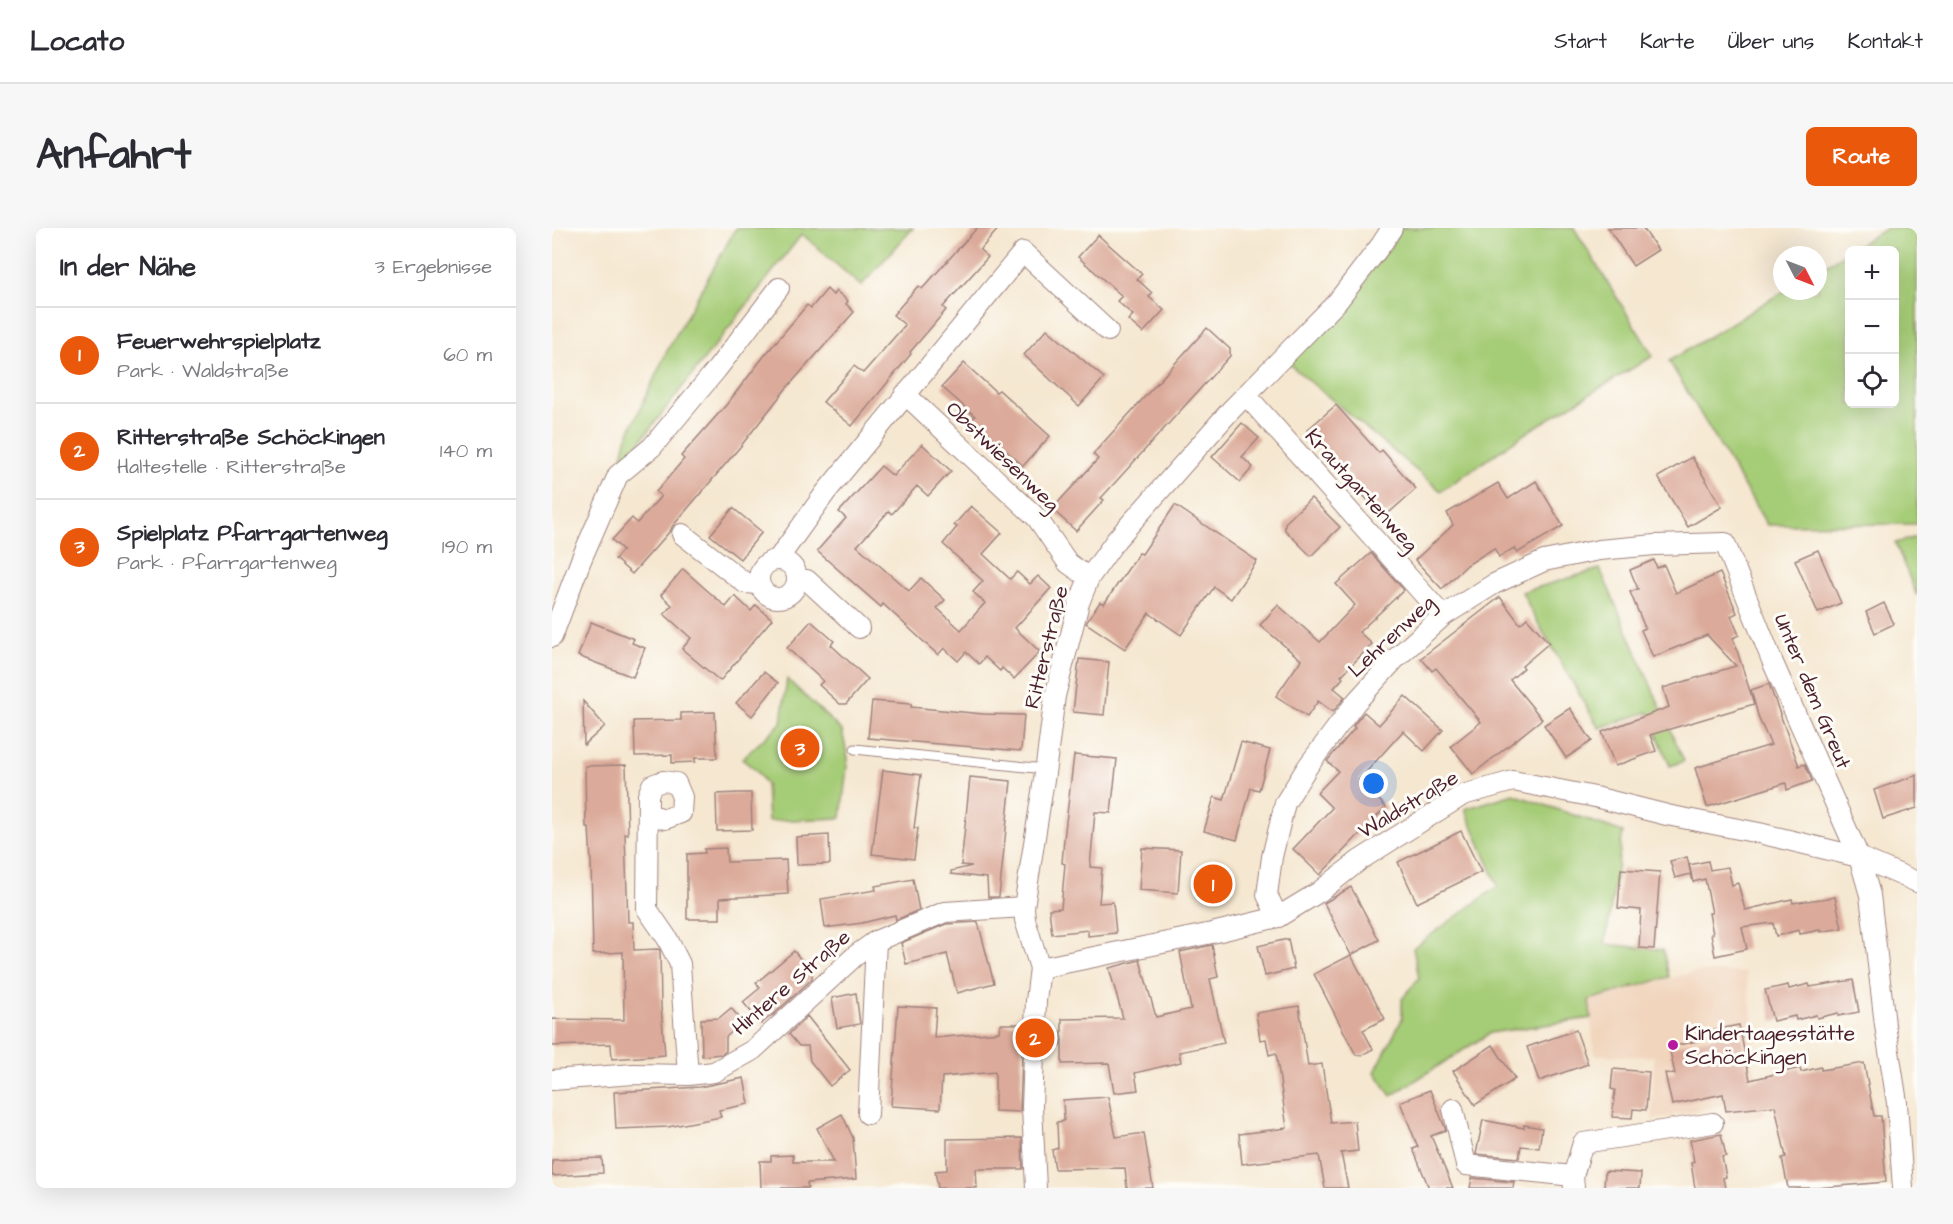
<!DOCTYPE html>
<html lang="de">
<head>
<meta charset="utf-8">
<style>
  body { margin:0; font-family:"Architects Daughter",sans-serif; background:#f7f7f7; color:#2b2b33 }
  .controls { position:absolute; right:18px; top:18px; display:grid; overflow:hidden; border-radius:9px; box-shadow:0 6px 24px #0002 }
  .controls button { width:54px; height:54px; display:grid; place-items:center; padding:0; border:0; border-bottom:2px solid #e1e1e2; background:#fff; color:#2b2b33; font:30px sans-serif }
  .compass { position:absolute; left:1221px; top:18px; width:54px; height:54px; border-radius:50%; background:#fff; box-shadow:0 6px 24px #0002; rotate:132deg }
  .you { position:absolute; left:822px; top:556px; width:21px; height:21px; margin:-15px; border:4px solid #fff; border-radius:50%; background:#1a73e8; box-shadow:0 0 0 9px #1a73e833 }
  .badge { display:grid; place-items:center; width:39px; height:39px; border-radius:50%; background:#ea580c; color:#fff; font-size:20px; font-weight:700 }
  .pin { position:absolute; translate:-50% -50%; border:3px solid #fff; box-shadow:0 2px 6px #0006 }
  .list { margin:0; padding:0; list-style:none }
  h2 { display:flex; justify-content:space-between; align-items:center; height:78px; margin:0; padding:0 24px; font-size:26px }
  h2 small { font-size:20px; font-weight:400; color:#7c7c81 }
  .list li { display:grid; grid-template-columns:39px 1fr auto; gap:18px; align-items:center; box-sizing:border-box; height:96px; padding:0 24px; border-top:2px solid #e1e1e2 }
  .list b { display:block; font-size:22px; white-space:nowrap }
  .list p { margin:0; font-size:20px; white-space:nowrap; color:#7c7c81 }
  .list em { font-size:20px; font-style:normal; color:#7c7c81 }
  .icon { flex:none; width:33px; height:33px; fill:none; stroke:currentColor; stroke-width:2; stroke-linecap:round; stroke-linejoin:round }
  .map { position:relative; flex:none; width:1365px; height:960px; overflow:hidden; border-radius:9px }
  header { display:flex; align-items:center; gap:36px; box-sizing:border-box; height:84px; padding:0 30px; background:#fff; border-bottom:2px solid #e1e1e2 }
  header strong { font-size:28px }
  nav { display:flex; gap:33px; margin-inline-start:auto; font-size:21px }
  .intro { display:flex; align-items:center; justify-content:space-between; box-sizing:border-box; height:144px; padding:0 36px }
  h1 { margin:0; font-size:42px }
  .button { padding:15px 27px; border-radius:9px; background:#ea580c; color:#fff; font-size:21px; font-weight:700 }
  main { display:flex; gap:36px; padding:0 36px }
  aside { flex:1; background:#fff; border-radius:9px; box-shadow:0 6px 24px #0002 }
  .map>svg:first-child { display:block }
</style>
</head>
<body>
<header>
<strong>Locato</strong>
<nav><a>Start</a><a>Karte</a><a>Über uns</a><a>Kontakt</a></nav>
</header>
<div class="intro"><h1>Anfahrt</h1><a class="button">Route</a></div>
<main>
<aside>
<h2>In der Nähe<small>3 Ergebnisse</small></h2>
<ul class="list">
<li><span class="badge">1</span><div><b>Feuerwehrspielplatz</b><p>Park · Waldstraße</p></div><em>60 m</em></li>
<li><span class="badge">2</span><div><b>Ritterstraße Schöckingen</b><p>Haltestelle · Ritterstraße</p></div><em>140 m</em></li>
<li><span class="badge">3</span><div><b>Spielplatz Pfarrgartenweg</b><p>Park · Pfarrgartenweg</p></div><em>190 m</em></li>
</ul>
</aside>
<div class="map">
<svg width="1365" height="960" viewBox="0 0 1365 960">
  <rect width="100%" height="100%" fill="#fdfcf7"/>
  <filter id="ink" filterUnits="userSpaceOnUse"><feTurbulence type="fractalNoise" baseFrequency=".0167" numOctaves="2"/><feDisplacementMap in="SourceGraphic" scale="12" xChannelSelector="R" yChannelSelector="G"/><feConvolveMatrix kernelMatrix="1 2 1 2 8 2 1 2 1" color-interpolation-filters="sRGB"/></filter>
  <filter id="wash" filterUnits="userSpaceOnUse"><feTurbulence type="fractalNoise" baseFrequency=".008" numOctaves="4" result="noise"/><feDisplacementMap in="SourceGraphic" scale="24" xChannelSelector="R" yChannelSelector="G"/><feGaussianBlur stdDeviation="1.35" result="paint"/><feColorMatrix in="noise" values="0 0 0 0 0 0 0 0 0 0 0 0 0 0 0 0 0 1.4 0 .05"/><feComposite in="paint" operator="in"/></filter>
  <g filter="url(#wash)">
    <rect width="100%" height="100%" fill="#f5e7d0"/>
    <!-- built -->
    <path fill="#f1d5bd" d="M 1142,744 L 1194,744 L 1203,810 L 1199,824 L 1213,887 L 1177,893 L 1173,876 L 1100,892 L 1102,829 L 1043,827 L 1036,772 Z"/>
    <!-- green -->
    <g fill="#a5cc76" stroke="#787650" stroke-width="1.5">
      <path d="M 184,0 L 361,0 L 309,58 L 250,6 L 76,229 L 66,247 L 74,211 L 115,123 Z"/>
      <path d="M 850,0 L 1022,0 L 1101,128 L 980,201 L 889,263 L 736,135 L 836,22 Z"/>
      <path d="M 1335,0 L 1365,0 L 1365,296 L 1215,297 L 1117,133 L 1232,63 L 1266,63 L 1266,42 L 1297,23 L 1298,176 L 1342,176 L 1342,22 L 1298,22 Z"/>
      <path d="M 1365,309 L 1365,368 L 1343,315 Z"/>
      <path d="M 1048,341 L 1132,533 L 1118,538 L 1096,484 L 1047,500 L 979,383 L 970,364 Z"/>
      <path d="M 235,451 L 290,503 L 296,530 L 289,590 L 216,593 L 214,557 L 205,543 L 190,531 L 229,495 Z"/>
      <path d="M 961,566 L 1071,604 L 1053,716 L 1111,722 L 1117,749 L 1037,772 L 1039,790 L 938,805 L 839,868 L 823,844 L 850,791 L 850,771 L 867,750 L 861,720 L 946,658 L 913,581 Z"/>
    </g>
    <g id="blocks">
      <!-- building -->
      <g fill="#dbaa9a">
        <path d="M 425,0 L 447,0 L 428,22 L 436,29 L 391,79 L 394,82 L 358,124 L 359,126 L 300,198 L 271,174 L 302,138 L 311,145 L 353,97 L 341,87 L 366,58 L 370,61 Z"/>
        <path d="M 1056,0 L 1091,0 L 1106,22 L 1081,38 Z"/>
        <path d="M 546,7 L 590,46 L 585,51 L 600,65 L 597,69 L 612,82 L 591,105 L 576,92 L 581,87 L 565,73 L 570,68 L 526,29 Z"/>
        <path d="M 275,61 L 281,67 L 284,63 L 296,73 L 294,76 L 302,84 L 233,162 L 188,219 L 120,299 L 119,302 L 80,346 L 63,331 L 71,322 L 60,312 L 80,290 L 85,295 L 109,268 L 104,264 L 132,231 L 129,228 L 175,176 L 213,127 L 255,77 L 259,80 Z"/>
        <path d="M 655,100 L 678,121 L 678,128 L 549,270 L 552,272 L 524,303 L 500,281 L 546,231 L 541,226 Z"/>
        <path d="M 495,101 L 552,150 L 527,178 L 472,127 Z"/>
        <path d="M 412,135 L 444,164 L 447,162 L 498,208 L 471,238 L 420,192 L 423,188 L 390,159 Z"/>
        <path d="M 784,177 L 827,225 L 830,222 L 864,261 L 831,290 L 797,251 L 799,249 L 755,202 Z"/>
        <path d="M 690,195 L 707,210 L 690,229 L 701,239 L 688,254 L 660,229 Z"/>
        <path d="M 370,216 L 399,243 L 376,268 L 365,258 L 340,286 L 337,283 L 305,318 L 357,363 L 369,350 L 393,372 L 385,380 L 409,402 L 433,375 L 421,364 L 431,353 L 391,316 L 405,299 L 402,297 L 419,278 L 450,305 L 431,326 L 458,351 L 465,344 L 478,356 L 486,348 L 499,360 L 463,400 L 488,424 L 462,451 L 450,440 L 448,443 L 433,429 L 427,436 L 414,424 L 406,433 L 392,420 L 386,427 L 331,376 L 329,379 L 265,323 L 294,290 L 287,284 L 329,238 L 341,248 Z"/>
        <path d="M 1140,229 L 1170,279 L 1136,299 L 1106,249 Z"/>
        <path d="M 984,253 L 1011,298 L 965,325 L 962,320 L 947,329 L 942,320 L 915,337 L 890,361 L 863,332 L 901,297 L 895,285 L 946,255 L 956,271 Z"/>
        <path d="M 759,270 L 788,299 L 759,328 L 733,302 L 733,295 Z"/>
        <path d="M 623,277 L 705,333 L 679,371 L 662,359 L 629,407 L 597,385 L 573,421 L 534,395 L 548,374 L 552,376 L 587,325 L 590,326 Z"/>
        <path d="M 181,280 L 210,304 L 188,331 L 158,307 Z"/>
        <path d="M 1266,322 L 1289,375 L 1266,385 L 1243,332 Z"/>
        <path d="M 819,325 L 852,362 L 807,404 L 820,416 L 789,448 L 791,450 L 782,460 L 793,469 L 781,484 L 766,473 L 755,489 L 724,468 L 749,432 L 708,397 L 726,377 L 768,414 L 803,377 L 784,356 Z"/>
        <path d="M 1102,332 L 1105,340 L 1112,337 L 1124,365 L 1168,345 L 1185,385 L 1179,388 L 1187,407 L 1181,410 L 1202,476 L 1098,507 L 1104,523 L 1063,538 L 1050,504 L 1117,479 L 1111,460 L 1184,438 L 1155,407 L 1101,429 L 1089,402 L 1093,400 L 1078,364 L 1086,361 L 1078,342 Z"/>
        <path d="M 131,341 L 174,379 L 183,368 L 199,383 L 204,377 L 220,391 L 168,453 L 130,421 L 139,410 L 112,386 L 120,377 L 109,367 Z"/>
        <path d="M 948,369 L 968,396 L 975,390 L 997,415 L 970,438 L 972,440 L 958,452 L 990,491 L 921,546 L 899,518 L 929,494 L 884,440 L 880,443 L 869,430 Z"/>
        <path d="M 1332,375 L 1342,396 L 1323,405 L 1314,384 Z"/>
        <path d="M 259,393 L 282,413 L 279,417 L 316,451 L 294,476 L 288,476 L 267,457 L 271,453 L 235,420 Z"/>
        <path d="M 39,394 L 82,411 L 80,415 L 93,420 L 81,449 L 26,428 Z"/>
        <path d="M 527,431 L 557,434 L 552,487 L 521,484 Z"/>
        <path d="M 212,444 L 226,455 L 200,488 L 184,475 Z"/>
        <path d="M 1217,456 L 1247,538 L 1253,536 L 1260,553 L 1235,562 L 1234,555 L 1155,579 L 1143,540 L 1219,517 L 1207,491 L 1199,462 Z"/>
        <path d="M 853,468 L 891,502 L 872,523 L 851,503 L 807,552 L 834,579 L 768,647 L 741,621 L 780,580 L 765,565 L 786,543 L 775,533 L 803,500 L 801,498 L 812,484 L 827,497 Z"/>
        <path d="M 31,473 L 53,498 L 32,517 Z"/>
        <path d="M 320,473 L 359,476 L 359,479 L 431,486 L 472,487 L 469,523 L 316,510 Z"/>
        <path d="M 1018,480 L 1040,513 L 1014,530 L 992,497 Z"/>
        <path d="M 163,484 L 165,530 L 143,530 L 143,534 L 120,535 L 120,527 L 83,528 L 82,493 L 129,492 L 129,485 Z"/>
        <path d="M 689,514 L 718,522 L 707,562 L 699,560 L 685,612 L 652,603 L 662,569 L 672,572 Z"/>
        <path d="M 522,527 L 565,531 L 559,585 L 543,584 L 538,639 L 550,640 L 547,675 L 561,674 L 564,705 L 536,708 L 536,702 L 500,706 L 497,681 L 509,680 L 513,636 L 510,635 L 512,611 Z"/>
        <path d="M 74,537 L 76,606 L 73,606 L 76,694 L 81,694 L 82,722 L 107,721 L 108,723 L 109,778 L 113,827 L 60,831 L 59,816 L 0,818 L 0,791 L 72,792 L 71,724 L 41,726 L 39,634 L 37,599 L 34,599 L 33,538 Z"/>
        <path d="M 331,542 L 369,547 L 362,600 L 366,600 L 362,631 L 320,626 Z"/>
        <path d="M 1365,547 L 1365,580 L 1331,591 L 1322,562 Z"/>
        <path d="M 418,549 L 459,553 L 447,669 L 436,669 L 435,650 L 399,646 L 399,643 L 420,638 L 409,637 Z"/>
        <path d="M 187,565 L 199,565 L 200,602 L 165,603 L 164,566 Z"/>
        <path d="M 909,603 L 929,644 L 865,675 L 846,634 Z"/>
        <path d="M 277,607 L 278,636 L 245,637 L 244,609 Z"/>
        <path d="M 174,620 L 175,634 L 234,632 L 236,666 L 168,670 L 168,691 L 135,691 L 135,626 L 153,625 L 152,621 Z"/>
        <path d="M 590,620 L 629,622 L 626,665 L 587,662 Z"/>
        <path d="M 1135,629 L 1139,646 L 1123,650 L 1118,633 Z"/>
        <path d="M 1156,633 L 1158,642 L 1176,639 L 1180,657 L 1186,655 L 1193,682 L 1240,671 L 1241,675 L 1283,669 L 1290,700 L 1268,704 L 1268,702 L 1248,706 L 1247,702 L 1224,708 L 1221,695 L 1190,699 L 1195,721 L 1163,728 L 1159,706 L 1161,706 L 1157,685 L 1160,685 L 1153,651 L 1141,654 L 1137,637 Z"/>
        <path d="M 1069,641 L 1108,644 L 1102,721 L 1087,720 L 1089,682 L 1066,680 Z"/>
        <path d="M 361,651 L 367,682 L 344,692 L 343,687 L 310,695 L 273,700 L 269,671 L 324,662 L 323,658 Z"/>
        <path d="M 799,659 L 827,712 L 799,727 L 772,675 Z"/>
        <path d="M 426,694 L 442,755 L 405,765 L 395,726 L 354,736 L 349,715 L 394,696 Z"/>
        <path d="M 736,711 L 742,741 L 713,748 L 706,718 Z"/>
        <path d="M 660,717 L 666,749 L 658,751 L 672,815 L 627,824 L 629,834 L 583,845 L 586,862 L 562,865 L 557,835 L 510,836 L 510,791 L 571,790 L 557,740 L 588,732 L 604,789 L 639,781 L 628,724 Z"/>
        <path d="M 242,723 L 260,745 L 260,751 L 221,787 L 221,786 L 209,796 L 191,774 L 208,760 L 204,755 Z"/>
        <path d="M 799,727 L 833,791 L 811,802 L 821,821 L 810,827 L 804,827 L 762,746 Z"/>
        <path d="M 1301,752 L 1307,784 L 1286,788 L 1286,785 L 1265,790 L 1264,787 L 1244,792 L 1243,788 L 1221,793 L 1213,762 L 1236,757 L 1237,761 L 1257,756 L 1258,759 Z"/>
        <path d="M 304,765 L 308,796 L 285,800 L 280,770 Z"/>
        <path d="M 346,778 L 384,780 L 382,810 L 447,804 L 448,796 L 471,796 L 468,884 L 443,883 L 443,844 L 390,849 L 388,881 L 339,878 Z"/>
        <path d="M 747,778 L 756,838 L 770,836 L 779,895 L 803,893 L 806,923 L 789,925 L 796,960 L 773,960 L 767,927 L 690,936 L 687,906 L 735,900 L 724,825 L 717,827 L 714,811 L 708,812 L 704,785 Z"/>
        <path d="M 179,780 L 191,794 L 174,809 L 174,823 L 170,826 L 150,828 L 149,791 L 167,790 Z"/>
        <path d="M 255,788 L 298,842 L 278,858 L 258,833 L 256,818 L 247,818 L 237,806 Z"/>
        <path d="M 1187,797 L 1198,852 L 1248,840 L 1249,844 L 1269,839 L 1269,842 L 1312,835 L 1322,888 L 1329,888 L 1334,954 L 1264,960 L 1236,960 L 1230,930 L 1234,929 L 1223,878 L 1174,883 L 1171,866 L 1120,877 L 1113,845 L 1123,846 L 1117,819 L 1164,809 L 1162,802 Z"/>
        <path d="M 1024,802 L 1036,836 L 987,853 L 975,819 Z"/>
        <path d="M 941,817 L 963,851 L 923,877 L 901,843 Z"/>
        <path d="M 1061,841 L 1097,844 L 1094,882 L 1081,881 L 1080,890 L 1060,889 L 1063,862 L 1059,861 Z"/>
        <path d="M 192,850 L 197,876 L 167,882 L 169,889 L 116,899 L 64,901 L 62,864 L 148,859 Z"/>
        <path d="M 878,862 L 894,902 L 879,908 L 901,960 L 877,960 L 861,921 L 866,919 L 848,874 Z"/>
        <path d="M 556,869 L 564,909 L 592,905 L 601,960 L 575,960 L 573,940 L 503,941 L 500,922 L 506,920 L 505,894 L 512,893 L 511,872 Z"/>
        <path d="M 290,886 L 301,910 L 304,951 L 255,955 L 256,960 L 209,960 L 208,933 L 219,933 L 219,928 L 241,927 L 241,934 L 282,934 L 265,900 Z"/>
        <path d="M 931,892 L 972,900 L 972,897 L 990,900 L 987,920 L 969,918 L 967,930 L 924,926 Z"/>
        <path d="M 1169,906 L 1174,928 L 1170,929 L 1174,949 L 1171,950 L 1173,960 L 1143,960 L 1139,935 L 1142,934 L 1138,912 Z"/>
        <path d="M 470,910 L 471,941 L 424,941 L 425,960 L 386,960 L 383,943 L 395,942 L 395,911 Z"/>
        <path d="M 50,930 L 51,945 L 0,948 L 0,932 Z"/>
        <path d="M 1053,943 L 1089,945 L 1088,960 L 1052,960 Z"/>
        <path d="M 920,950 L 962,954 L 961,960 L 918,960 Z"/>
      </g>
    </g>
  </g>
  <g filter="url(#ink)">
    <use href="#blocks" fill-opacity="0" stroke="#a0837e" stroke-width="1.5"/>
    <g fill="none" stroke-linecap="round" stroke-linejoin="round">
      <defs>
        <path id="lane" d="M 303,521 L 493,541"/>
        <g id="street">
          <path d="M 353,166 L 485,290 L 516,335 L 537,350"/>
          <path d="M 694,167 L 891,388"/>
          <path d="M 130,306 L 193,355 L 207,356"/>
          <path d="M 226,331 L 274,264 L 471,24 L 556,103"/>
          <circle cx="226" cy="351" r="19"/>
          <path d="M 245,353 L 255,352 L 307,400"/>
          <path d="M 0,409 L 29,332 L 66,247 L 100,219 L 165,141 L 227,60"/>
          <path d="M 96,586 L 113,591 L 129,585 L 130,569 L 124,555 L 111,553 L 100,557 L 96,567 L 95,681 L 115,710 L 128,736 L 136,847"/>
          <path d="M 726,689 L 715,667 L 720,629 L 733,575 L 756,538 L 804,474 L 843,431 L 891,388 L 942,356 L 992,333 L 1047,322 L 1103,317 L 1173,315 L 1221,435 L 1307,629 L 1318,667 L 1333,797 L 1345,875 L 1351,960"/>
          <path d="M 488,740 L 660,705 L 726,689 L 767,664 L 808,632 L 911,567 L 961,553 L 1043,569 L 1115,587 L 1207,605 L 1307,629 L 1365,654"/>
          <path d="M 0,852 L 82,846 L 136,847 L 162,844 L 201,822 L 303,728 L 324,713 L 393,684 L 472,679"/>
          <path d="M 901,881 L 914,937 L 1021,948 L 1022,960"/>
          <path d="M 316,886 L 324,713"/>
          <path d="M 1021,948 L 1031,915 L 1161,895"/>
          <path d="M 484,960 L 480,879 L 484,773 L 488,740 L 473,692 L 472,679 L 493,545 L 503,468 L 527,375 L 537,350 L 564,312 L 678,183 L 785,74 L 829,17 L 840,0"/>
        </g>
      </defs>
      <!-- lane casing -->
      <use href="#lane" stroke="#a0837e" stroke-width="11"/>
      <!-- street casing -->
      <use href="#street" stroke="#a0837e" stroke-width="22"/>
      <!-- lane -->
      <use href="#lane" stroke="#fff" stroke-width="9"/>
      <!-- street -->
      <use href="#street" stroke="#fff" stroke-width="20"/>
    </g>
  </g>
  <!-- markers -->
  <circle fill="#b5179e" stroke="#fdfcf7" stroke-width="2" cx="1121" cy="817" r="6"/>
  <g text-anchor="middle" stroke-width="6" stroke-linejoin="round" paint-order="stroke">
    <!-- street labels -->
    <g font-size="21" fill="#4a1f2b" stroke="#fdfcf7">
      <text transform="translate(451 228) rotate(44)" y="7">Obstwiesenweg</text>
      <text transform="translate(810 262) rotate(48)" y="7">Krautgartenweg</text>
      <text transform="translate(839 408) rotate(-43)" y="7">Lehrenweg</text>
      <text transform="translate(494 419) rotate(-76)" y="7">Ritterstraße</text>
      <text transform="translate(1261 463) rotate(67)" y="7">Unter dem Greut</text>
      <text transform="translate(856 576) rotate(-31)" y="7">Waldstraße</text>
      <text transform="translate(239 754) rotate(-41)" y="7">Hintere Straße</text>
    </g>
    <!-- poi labels -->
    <g font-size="21" fill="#4a1f2b" stroke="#fdfcf7" text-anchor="start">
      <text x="1133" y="812">Kindertagesstätte<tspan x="1133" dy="24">Schöckingen</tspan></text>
    </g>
  </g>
</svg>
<div class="controls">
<button>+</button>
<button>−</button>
<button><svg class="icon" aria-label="locate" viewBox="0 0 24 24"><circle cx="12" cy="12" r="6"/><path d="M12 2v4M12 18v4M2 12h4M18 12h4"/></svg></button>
</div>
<svg class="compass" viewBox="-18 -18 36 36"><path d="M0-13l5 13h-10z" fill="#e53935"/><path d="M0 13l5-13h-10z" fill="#7c7c81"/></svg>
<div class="you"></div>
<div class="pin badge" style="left:661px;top:656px">1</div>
<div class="pin badge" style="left:483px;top:810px">2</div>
<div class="pin badge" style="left:248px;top:520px">3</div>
</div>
</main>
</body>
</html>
